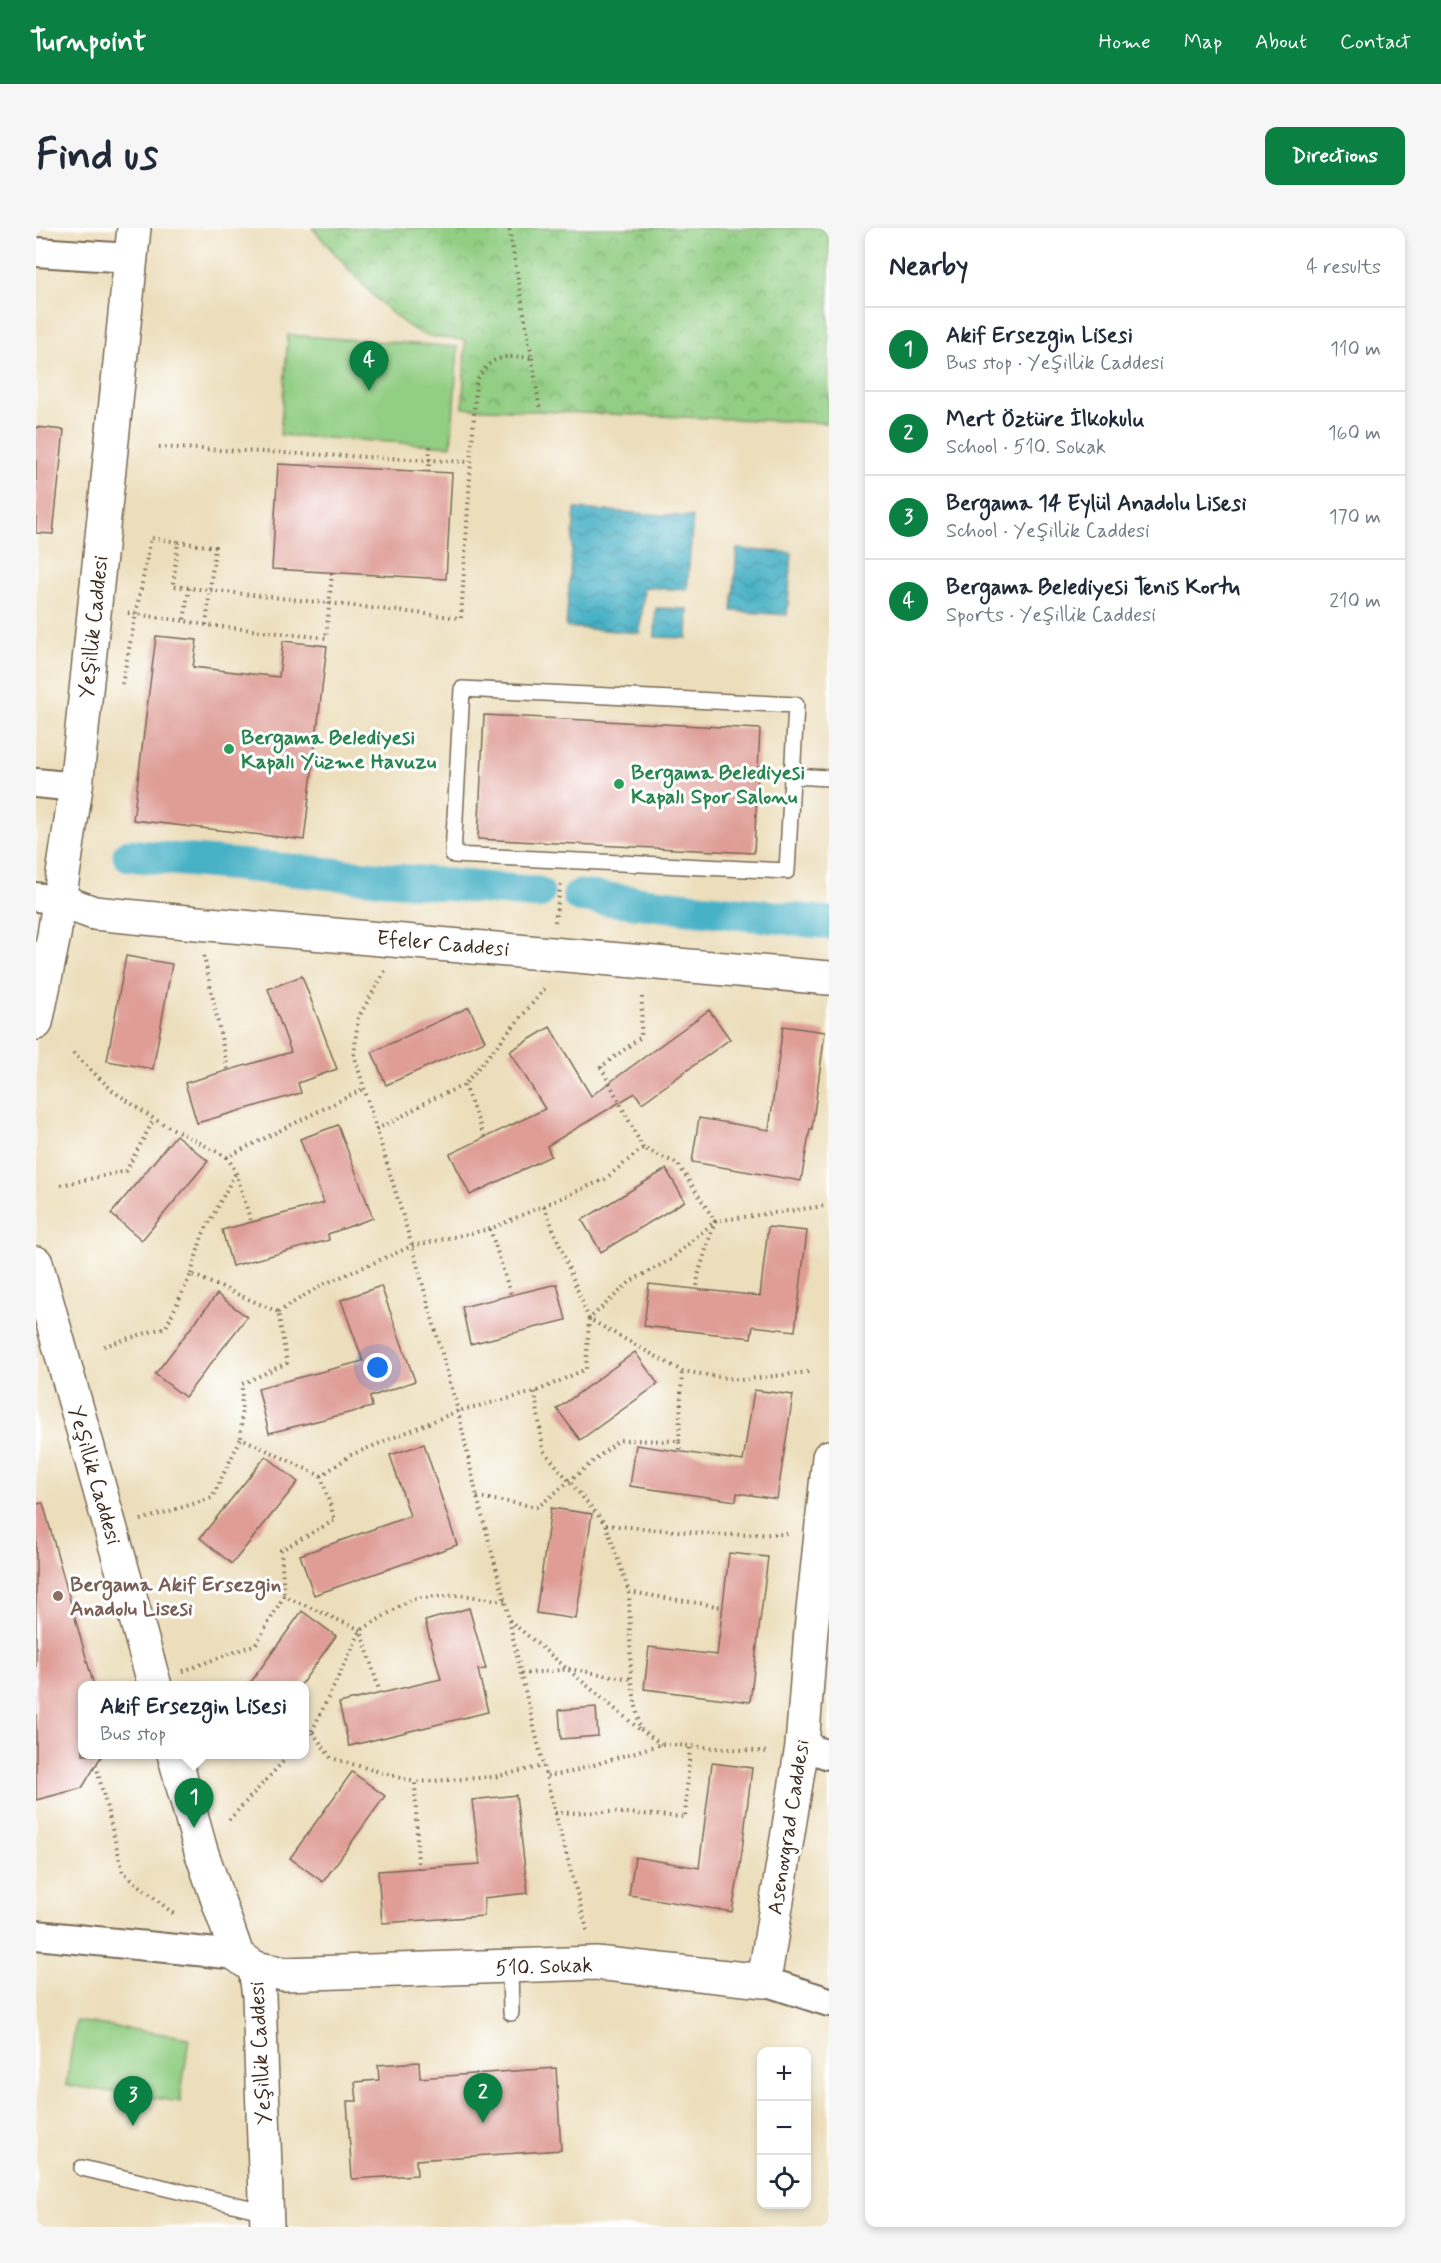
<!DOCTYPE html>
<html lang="en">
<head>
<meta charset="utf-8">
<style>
  body { margin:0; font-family:Mynerve,sans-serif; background:#f6f6f7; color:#1f2937 }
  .controls { position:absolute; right:18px; bottom:18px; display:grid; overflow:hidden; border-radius:12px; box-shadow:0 3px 9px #0003 }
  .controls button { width:54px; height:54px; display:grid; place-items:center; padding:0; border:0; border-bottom:2px solid #e0e1e3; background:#fff; color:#1f2937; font:30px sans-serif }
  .you { position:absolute; left:342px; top:1140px; width:21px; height:21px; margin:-15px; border:4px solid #fff; border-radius:50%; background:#1a73e8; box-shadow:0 0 0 9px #1a73e833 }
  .badge { display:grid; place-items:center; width:39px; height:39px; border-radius:50%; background:#0b8043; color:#fff; font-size:20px; font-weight:700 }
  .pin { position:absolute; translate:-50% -50px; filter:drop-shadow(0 2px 3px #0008) }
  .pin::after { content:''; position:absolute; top:32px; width:21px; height:18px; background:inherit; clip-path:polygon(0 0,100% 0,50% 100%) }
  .popup { position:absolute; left:42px; top:1453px; width:231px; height:78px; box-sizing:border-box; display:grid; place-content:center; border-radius:12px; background:#fff; filter:drop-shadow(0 2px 4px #0005); font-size:20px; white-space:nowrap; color:#747a83 }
  .popup b { font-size:22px; color:#1f2937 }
  .popup::after { content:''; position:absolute; left:50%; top:100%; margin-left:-12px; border:12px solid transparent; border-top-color:#fff }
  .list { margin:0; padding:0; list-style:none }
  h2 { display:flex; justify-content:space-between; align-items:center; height:78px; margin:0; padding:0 24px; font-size:26px }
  h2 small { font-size:20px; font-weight:400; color:#747a83 }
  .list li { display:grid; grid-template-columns:39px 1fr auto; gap:18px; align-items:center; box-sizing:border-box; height:84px; padding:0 24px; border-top:2px solid #e0e1e3 }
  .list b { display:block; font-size:22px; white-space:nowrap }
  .list p { margin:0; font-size:20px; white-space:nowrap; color:#747a83 }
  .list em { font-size:20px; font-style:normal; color:#747a83 }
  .icon { flex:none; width:33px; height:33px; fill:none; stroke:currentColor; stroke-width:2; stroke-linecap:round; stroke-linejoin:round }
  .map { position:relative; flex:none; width:793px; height:1999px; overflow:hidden; border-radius:12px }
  header { display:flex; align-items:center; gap:36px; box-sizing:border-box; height:84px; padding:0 30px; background:#0b8043; color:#fff }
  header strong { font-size:28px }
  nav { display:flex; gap:33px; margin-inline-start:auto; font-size:21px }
  .intro { display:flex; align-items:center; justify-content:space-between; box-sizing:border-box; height:144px; padding:0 36px }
  h1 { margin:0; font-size:42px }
  .button { padding:15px 27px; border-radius:12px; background:#0b8043; color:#fff; font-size:21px; font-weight:700 }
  main { display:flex; gap:36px; padding:0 36px }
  aside { flex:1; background:#fff; border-radius:12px; box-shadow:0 3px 9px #0003 }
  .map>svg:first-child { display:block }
</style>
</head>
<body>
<header>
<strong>Turnpoint</strong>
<nav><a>Home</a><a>Map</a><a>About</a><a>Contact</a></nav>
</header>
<div class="intro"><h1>Find us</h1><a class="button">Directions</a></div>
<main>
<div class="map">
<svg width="793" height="1999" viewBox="0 0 793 1999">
  <defs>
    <pattern id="park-crowns" width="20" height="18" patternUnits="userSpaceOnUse" patternTransform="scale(1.5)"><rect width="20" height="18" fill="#92ce83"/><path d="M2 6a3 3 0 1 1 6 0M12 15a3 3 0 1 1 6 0" fill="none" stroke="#78a76b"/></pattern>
    <pattern id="water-waves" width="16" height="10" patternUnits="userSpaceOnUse" patternTransform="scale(1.5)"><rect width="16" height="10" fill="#47b1c6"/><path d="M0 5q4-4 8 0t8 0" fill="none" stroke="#3c90a0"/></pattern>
  </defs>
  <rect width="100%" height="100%" fill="#fff"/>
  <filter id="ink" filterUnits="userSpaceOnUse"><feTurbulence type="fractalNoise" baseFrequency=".0167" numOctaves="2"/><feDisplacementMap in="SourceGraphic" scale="12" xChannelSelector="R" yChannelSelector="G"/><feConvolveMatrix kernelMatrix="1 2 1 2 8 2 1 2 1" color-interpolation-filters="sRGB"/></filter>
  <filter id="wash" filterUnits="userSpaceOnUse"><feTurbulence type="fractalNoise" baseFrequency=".008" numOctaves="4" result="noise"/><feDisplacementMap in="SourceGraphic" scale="24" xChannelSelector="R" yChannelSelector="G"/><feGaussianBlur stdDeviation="1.35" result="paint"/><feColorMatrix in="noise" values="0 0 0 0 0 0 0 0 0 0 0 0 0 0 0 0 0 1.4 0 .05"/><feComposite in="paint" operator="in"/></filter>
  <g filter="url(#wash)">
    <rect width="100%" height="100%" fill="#ecdebb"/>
    <!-- park -->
    <path fill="url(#park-crowns)" stroke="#667c50" stroke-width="1.5" d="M 276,0 L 793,0 L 793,195 L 427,180 L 429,112 C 415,110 401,111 387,106 C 353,93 303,28 276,0 Z"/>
    <!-- pitch -->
    <g fill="#92ce83" stroke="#667c50" stroke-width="1.5">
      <path d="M 252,107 L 422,119 L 415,218 L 244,207 Z"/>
      <path d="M 40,1793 L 153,1810 L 144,1874 L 30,1857 Z"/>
    </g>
    <!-- water -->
    <g fill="url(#water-waves)" stroke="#416e72" stroke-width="1.5">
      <path d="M 539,281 L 657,289 L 651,362 L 608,359 L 604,405 L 530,399 Z"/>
      <path d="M 701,321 L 756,325 L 751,387 L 696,383 Z"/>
      <path d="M 620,380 L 652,381 L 651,410 L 619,409 Z"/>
    </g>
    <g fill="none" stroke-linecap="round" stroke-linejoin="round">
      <!-- canal -->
      <g stroke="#47b1c6" stroke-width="33">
        <path d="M 93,627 L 502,665"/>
        <path d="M 543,668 L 793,695"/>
      </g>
    </g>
    <g id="blocks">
      <!-- building -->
      <g fill="#df9d96">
        <path d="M 0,199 L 28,202 L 17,306 L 0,305 Z"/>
        <path d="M 242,236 L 416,245 L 410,351 L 236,341 Z"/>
        <path d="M 120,408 L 161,412 L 157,439 L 243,449 L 247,413 L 291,418 L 268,612 L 97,592 Z"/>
        <path d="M 448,487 L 724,501 L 718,625 L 442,611 Z"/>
        <path d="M 90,728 L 136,736 L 117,841 L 71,833 Z"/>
        <path d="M 266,748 L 301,841 L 262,855 L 265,865 L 161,895 L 149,855 L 255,824 L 232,761 Z"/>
        <path d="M 433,779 L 449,813 L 350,857 L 336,824 Z"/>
        <path d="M 673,782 L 694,811 L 606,875 L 599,865 L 511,918 L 515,928 L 434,967 L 414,926 L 509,881 L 474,823 L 514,799 L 555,868 Z"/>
        <path d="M 747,798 L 789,804 L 776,901 L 774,901 L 765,953 L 656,934 L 663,890 L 733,902 Z"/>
        <path d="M 302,897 L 337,990 L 292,1006 L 293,1012 L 196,1038 L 186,1002 L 288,975 L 264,911 Z"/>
        <path d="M 140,907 L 172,933 L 106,1012 L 75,986 Z"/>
        <path d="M 630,941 L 649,973 L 565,1024 L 546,992 Z"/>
        <path d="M 732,999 L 771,1003 L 759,1103 L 717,1098 L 715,1110 L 608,1098 L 613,1056 L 724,1068 Z"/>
        <path d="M 521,1056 L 530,1092 L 434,1116 L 426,1079 Z"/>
        <path d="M 345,1058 L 379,1153 L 334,1169 L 336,1179 L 233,1205 L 222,1160 L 327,1133 L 305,1072 Z"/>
        <path d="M 181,1066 L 211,1089 L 149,1169 L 119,1146 Z"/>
        <path d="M 599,1124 L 622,1156 L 544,1212 L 521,1181 Z"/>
        <path d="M 718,1162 L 757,1167 L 741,1271 L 701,1265 L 700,1273 L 594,1258 L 600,1217 L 707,1233 Z"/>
        <path d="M 388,1216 L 421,1317 L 278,1367 L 264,1327 L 374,1288 L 354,1227 Z"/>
        <path d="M 230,1228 L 262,1254 L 196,1336 L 164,1310 Z"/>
        <path d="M 7,1275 L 58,1458 L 47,1458 L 47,1527 L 66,1527 L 46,1560 L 0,1572 L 0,1276 Z"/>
        <path d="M 515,1280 L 556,1286 L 540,1391 L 500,1385 Z"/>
        <path d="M 693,1325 L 732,1329 L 714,1474 L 608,1461 L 613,1419 L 681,1427 Z"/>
        <path d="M 433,1380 L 450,1441 L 442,1442 L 452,1484 L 313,1518 L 303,1475 L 405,1451 L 389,1393 Z"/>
        <path d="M 266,1383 L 300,1408 L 264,1458 L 212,1458 Z"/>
        <path d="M 560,1479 L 562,1508 L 525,1511 L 523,1482 Z"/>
        <path d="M 676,1535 L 716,1540 L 704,1639 L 696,1684 L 593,1667 L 599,1629 L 663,1640 Z"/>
        <path d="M 316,1544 L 349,1568 L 287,1654 L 254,1630 Z"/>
        <path d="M 480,1567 L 492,1665 L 448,1670 L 448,1688 L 346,1695 L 342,1643 L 444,1636 L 436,1572 Z"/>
        <path d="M 383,1834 L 384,1850 L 520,1840 L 525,1922 L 380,1932 L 381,1947 L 316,1951 L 311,1873 L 321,1873 L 319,1854 L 343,1852 L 342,1837 Z"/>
      </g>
    </g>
  </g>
  <g filter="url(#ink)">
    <use href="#blocks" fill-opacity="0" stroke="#796955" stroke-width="1.5"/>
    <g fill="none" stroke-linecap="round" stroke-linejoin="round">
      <defs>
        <g id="service">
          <path d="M 426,461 L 760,477 L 751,643 L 417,627 Z"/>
          <path d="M 756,548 L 793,550"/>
          <path d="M 474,1739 L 475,1785"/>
          <path d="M 46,1940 L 230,1984"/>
        </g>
        <g id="minor">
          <path d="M 0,24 L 95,30"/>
          <path d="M 0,555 L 40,559"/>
          <path d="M 0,669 L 22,672"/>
          <path d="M 766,1518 L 793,1527"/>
          <path d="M 0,1707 L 201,1727"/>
          <path d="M 728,1753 L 793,1774"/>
        </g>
        <g id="secondary">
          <path d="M 22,672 L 58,685 L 161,695 L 793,750"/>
          <path d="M 0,795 L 18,707 L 40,559 L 98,0"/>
          <path d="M 0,1035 L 119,1458"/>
          <path d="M 138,1526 L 165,1623 L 201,1727 L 219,1740 L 223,1768 L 231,1999"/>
          <path d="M 219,1740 L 248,1746 L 560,1735 L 728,1753 L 766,1518 L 775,1402 L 793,1229"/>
        </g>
      </defs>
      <!-- service casing -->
      <use href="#service" stroke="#796955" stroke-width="18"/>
      <!-- minor casing -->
      <use href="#minor" stroke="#796955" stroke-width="32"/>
      <!-- secondary casing -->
      <use href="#secondary" stroke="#796955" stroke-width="36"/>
      <!-- path -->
      <g stroke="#796955" stroke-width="4" stroke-dasharray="1.5 4.5" stroke-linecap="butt">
        <path d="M 496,130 L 504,183"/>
        <path d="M 123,219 L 434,234"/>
        <path d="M 393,244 L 394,217"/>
        <path d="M 296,345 L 290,410 L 170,397 L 179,319 L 142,314 L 137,358 C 233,369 329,379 425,390 L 440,154 C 454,127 468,127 496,130 L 473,0"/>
        <path d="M 153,360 L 148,393 L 170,397"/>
        <path d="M 92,385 L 148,393"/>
        <path d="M 86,456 L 115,310 L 142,314"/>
        <path d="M 519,694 L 525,654"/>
        <path d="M 168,728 L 192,842"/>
        <path d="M 349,743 L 322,790 L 318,827 L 376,1018 L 422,1183 L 441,1269 L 469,1373 L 485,1446 L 519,1585 L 552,1705"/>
        <path d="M 606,769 L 605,809 L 565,839 L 607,920"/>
        <path d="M 37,825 L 77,863 L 118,891 L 191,929 L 327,861"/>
        <path d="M 428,857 L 449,910"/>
        <path d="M 340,901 L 358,893 L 392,873 L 428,857 L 511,758"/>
        <path d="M 191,929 L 200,944 L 215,994"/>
        <path d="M 25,957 L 90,943 L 118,891"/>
        <path d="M 508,978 L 553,1091 L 595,1053 L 634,1032 L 679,993 L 662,1047 L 661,1061"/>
        <path d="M 454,1001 L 475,1067"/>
        <path d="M 155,1046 L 166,1008 L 200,944"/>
        <path d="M 242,1084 L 284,1058 L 376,1018 L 454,1001 L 569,951 L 607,920 L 642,936 L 679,993 L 788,978"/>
        <path d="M 68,1118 L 130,1099 L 155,1046 L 242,1084 L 251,1135 L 206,1156 L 205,1210 L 285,1248 L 299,1292 L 245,1322 L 248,1368"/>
        <path d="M 499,1164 L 507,1222 L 570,1297 L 593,1364 L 595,1451 L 604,1501 L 625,1516"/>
        <path d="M 643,1213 L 646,1143"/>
        <path d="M 285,1248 L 315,1227 L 422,1183 L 499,1164 L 550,1141 L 553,1091 L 646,1143 L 704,1152 L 773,1144"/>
        <path d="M 441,1269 L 502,1279 L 583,1212 L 643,1213 L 644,1223"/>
        <path d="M 105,1292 L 176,1270 L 205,1210"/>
        <path d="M 570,1297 L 687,1307 L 754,1306"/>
        <path d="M 593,1364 L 687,1379"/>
        <path d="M 473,1392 L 603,1501"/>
        <path d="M 147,1443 L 220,1416 L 248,1368 L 325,1402 L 344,1465"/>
        <path d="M 485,1446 L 533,1441 L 595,1451"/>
        <path d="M 276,1503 L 325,1402 L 376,1371 L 424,1367 L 469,1373"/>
        <path d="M 269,1511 L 276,1503 L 295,1530 L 379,1554"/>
        <path d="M 60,1537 L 87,1644 L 139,1687"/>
        <path d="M 511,1548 L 535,1544 L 625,1516 L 654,1518"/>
        <path d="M 519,1585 L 575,1584 L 649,1589 L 654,1518 L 734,1524"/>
        <path d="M 193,1592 L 254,1526"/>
        <path d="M 382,1641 L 379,1554 L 458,1549 L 507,1538"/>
      </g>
      <!-- service -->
      <use href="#service" stroke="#fff" stroke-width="15"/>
      <!-- minor -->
      <use href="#minor" stroke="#fff" stroke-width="28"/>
      <!-- secondary -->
      <use href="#secondary" stroke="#fff" stroke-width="33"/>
    </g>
  </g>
  <!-- markers -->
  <g fill="#2e9e5b" stroke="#fff" stroke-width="2">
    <circle cx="193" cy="521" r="6"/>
    <circle cx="583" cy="556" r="6"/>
  </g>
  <circle fill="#8d6e63" stroke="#fff" stroke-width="2" cx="22" cy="1368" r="6"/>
  <g text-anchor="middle" stroke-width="6" stroke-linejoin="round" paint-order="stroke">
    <!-- street labels -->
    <g font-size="21" fill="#3b2a1e" stroke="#fff">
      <text transform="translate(57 399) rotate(-84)" y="7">Yeşillik Caddesi</text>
      <text transform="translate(407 715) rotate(5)" y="7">Efeler Caddesi</text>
      <text transform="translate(59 1247) rotate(74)" y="7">Yeşillik Caddesi</text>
      <text transform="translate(752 1599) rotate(-81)" y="7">Asenovgrad Caddesi</text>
      <text transform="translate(508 1738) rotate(-2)" y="7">510. Sokak</text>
      <text transform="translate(224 1825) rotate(-93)" y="7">Yeşillik Caddesi</text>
    </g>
    <!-- leisure labels -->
    <g font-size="21" font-weight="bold" fill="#27864d" stroke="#fff" text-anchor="start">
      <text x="205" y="516">Bergama Belediyesi<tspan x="205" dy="24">Kapalı Yüzme Havuzu</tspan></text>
      <text x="595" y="551">Bergama Belediyesi<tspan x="595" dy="24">Kapalı Spor Salonu</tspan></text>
    </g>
    <!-- education labels -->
    <g font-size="21" font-weight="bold" fill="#785e54" stroke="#fff" text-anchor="start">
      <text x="34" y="1363">Bergama Akif Ersezgin<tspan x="34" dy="24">Anadolu Lisesi</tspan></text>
    </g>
  </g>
</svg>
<div class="controls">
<button>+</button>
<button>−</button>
<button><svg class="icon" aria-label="locate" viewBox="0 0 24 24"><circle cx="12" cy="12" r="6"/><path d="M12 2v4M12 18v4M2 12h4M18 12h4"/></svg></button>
</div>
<div class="you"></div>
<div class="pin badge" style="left:158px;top:1600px">1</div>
<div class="popup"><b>Akif Ersezgin Lisesi</b>Bus stop</div>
<div class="pin badge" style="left:447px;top:1895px">2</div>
<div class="pin badge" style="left:97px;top:1898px">3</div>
<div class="pin badge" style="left:333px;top:163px">4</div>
</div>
<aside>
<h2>Nearby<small>4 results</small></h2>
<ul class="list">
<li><span class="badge">1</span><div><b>Akif Ersezgin Lisesi</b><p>Bus stop · Yeşillik Caddesi</p></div><em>110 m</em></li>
<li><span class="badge">2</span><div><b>Mert Öztüre İlkokulu</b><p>School · 510. Sokak</p></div><em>160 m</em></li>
<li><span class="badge">3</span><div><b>Bergama 14 Eylül Anadolu Lisesi</b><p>School · Yeşillik Caddesi</p></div><em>170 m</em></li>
<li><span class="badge">4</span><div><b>Bergama Belediyesi Tenis Kortu</b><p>Sports · Yeşillik Caddesi</p></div><em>210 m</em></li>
</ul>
</aside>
</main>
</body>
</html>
